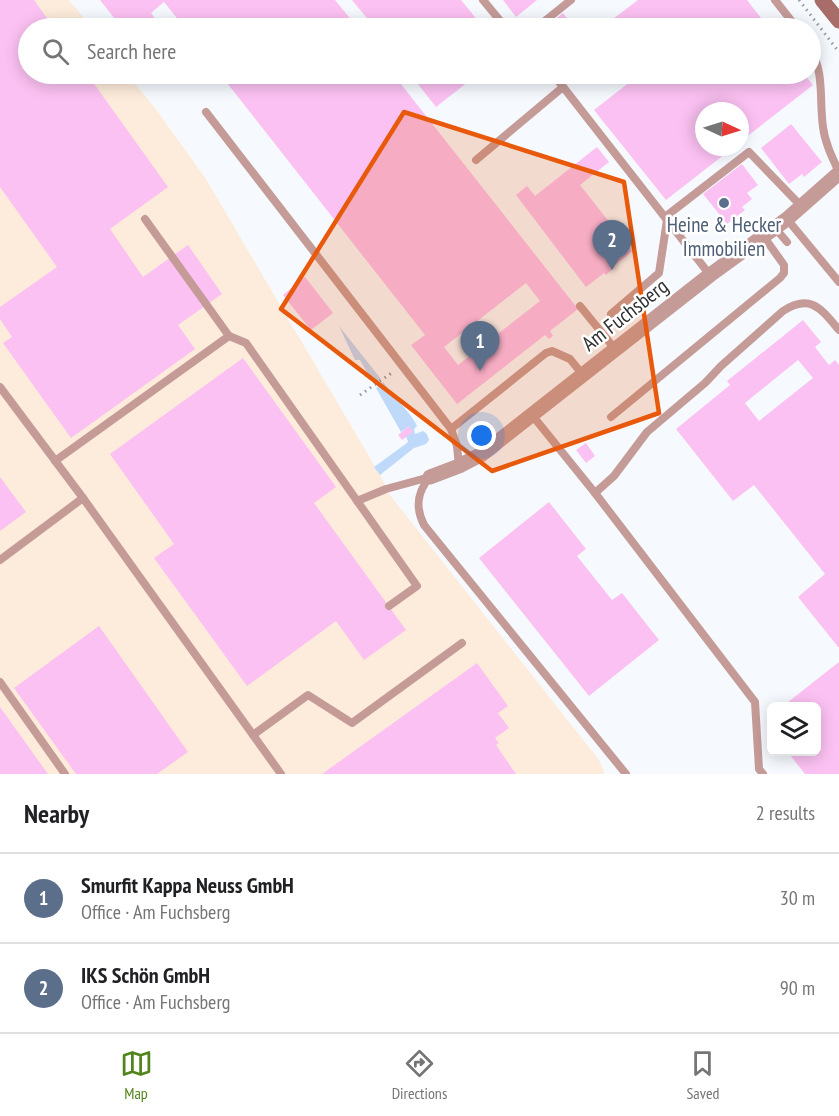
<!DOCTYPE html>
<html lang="en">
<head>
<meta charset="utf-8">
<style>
  body { margin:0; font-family:"PT Sans Narrow",sans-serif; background:#f6f6f6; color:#202124 }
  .controls { position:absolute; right:18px; bottom:18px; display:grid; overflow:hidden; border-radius:9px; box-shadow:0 3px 15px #0003 }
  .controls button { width:54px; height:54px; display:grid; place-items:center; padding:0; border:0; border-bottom:2px solid #e0e0e0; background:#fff; color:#202124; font:30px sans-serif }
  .compass { position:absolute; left:695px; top:102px; width:54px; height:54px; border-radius:50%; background:#fff; box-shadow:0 3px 15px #0003; rotate:94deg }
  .you { position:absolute; left:482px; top:436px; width:21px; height:21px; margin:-15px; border:4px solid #fff; border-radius:50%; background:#1a73e8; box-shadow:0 0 0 9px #1a73e833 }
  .badge { display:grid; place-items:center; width:39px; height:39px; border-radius:50%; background:#51851b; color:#fff; font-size:20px; font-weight:700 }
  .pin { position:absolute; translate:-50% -50px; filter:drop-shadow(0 2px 3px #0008) }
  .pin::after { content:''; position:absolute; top:32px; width:21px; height:18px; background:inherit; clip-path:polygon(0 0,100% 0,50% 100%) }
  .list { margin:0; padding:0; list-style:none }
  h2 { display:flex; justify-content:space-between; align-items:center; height:78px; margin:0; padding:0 24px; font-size:26px }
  h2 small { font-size:20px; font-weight:400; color:#757577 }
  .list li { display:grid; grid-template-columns:39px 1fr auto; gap:18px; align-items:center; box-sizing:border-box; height:90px; padding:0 24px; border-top:2px solid #e0e0e0 }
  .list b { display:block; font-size:22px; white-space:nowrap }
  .list p { margin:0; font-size:20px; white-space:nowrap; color:#757577 }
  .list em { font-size:20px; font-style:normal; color:#757577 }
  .icon { flex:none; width:33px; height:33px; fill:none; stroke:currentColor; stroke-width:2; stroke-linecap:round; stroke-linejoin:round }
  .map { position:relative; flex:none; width:839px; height:774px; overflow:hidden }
  .search { position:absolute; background:#fff; box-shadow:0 3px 15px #0003; left:18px; right:18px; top:18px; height:66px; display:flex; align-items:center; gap:15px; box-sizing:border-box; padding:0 21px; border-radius:33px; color:#757577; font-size:22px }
  .sheet { height:258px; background:#fff }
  nav { display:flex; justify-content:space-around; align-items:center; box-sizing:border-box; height:84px; border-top:2px solid #e0e0e0; background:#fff; font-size:16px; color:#757577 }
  nav a { display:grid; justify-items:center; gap:3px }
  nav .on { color:#51851b }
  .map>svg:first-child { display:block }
</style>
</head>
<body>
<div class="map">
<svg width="839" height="774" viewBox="0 0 839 774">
  <rect width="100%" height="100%" fill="#f6faff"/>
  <!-- industrial -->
  <path fill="#fdecdb" d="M 0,0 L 69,0 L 92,28 L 28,28 L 28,74 L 127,74 L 155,108 L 206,179 L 380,475 L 390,495 L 599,760 L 605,774 L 0,774 Z"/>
  <!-- green -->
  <g fill="#bed9fa">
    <path d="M 339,326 L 381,379 L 374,384 L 360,360 L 355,360 Z"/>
    <path d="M 383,382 C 391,393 413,416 417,426 L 414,429 L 415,434 L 423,431 L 427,434 L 429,440 L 426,444 L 414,448 L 380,475 L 374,467 L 407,443 L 408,441 L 406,437 L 409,426 L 401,432 L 376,388 Z"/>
  </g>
  <!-- building -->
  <g fill="#fbc1f2" fill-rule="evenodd">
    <path d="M 0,0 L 34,0 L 54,28 L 28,28 L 28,74 L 87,74 L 168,187 L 110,229 L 143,277 L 188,245 L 222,294 L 178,325 L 195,349 L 71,438 L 3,343 L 12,337 L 0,319 L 0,307 L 57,267 L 0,187 Z"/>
    <path d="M 100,0 L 335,0 L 358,28 L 185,28 L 164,2 L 151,13 L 159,24 L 153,28 L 122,28 Z"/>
    <path d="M 352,0 L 461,0 L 484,28 L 375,28 Z"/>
    <path d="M 503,0 L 537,0 L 516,17 Z"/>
    <path d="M 638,0 L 747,0 L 769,28 L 601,28 Z"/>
    <path d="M 563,13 L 567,18 L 565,20 L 571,28 L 555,28 L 550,23 Z"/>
    <path d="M 220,74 L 393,74 L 578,309 L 550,331 L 553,336 L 549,339 L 545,335 L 457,404 L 411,345 L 425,335 ZM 526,283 L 540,301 L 458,365 L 444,347 Z"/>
    <path d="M 410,74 L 478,74 L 436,107 Z"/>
    <path d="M 625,74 L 804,74 L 813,85 L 740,142 L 740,111 L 704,111 L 704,147 L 734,147 L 666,200 L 594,110 L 631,81 Z"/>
    <path d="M 791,124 L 822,162 L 804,177 L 802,174 L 789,184 L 761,148 Z"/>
    <path d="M 597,147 L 609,162 L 580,185 L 632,251 L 614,266 L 615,267 L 606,275 L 604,273 L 586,287 L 516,195 L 527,186 L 535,196 Z"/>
    <path d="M 742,164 L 758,185 L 747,193 L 752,199 L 742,207 L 745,210 L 727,224 L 703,194 Z"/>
    <path d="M 305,277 L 333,313 L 311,330 L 283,295 Z"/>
    <path d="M 803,320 L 821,342 L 815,347 L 829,365 L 835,360 L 839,365 L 839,648 L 798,597 L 825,574 L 754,485 L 733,501 L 676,429 L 730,385 L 727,381 ZM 798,360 L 813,378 L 759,421 L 745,403 Z"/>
    <path d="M 243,358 L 336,487 L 314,503 L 406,630 L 364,660 L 336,621 L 247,686 L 154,558 L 174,544 L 110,454 Z"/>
    <path d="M 409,426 L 413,432 L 402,440 L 398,435 Z"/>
    <path d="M 586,443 L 595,456 L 586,463 L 576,450 Z"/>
    <path d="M 0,477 L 26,512 L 0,531 Z"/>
    <path d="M 549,502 L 586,549 L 577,556 L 612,600 L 622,593 L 659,640 L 589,696 L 479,558 Z"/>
    <path d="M 99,626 L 188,752 L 157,774 L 76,774 L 14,688 Z"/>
    <path d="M 839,662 L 839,774 L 805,774 L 790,755 L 794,752 L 816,752 L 816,706 L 783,706 Z"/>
    <path d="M 477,663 L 508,706 L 498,713 L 509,728 L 495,738 L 499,743 L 496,745 L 516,774 L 322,774 Z"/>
    <path d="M 0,707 L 48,774 L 0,774 Z"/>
  </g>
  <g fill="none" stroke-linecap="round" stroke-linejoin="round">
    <!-- path -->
    <g stroke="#939699" stroke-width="3" stroke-dasharray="1.5 4.5" stroke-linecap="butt">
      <path d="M 799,0 L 839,52"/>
      <path d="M 360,395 L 393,372"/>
    </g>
    <!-- service -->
    <g stroke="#c59b98" stroke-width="8">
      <path d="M 483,0 L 502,23 L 510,28"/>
      <path d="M 775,0 L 797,28"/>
      <path d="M 536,28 L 571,0"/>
      <path d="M 810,48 C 825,73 819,100 823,127 C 825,143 832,157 839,172"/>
      <path d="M 553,74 L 710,275"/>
      <path d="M 206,112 L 451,429 L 457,446 L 459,466"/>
      <path d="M 476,160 L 563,87"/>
      <path d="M 665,217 L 749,152 L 801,206"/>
      <path d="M 145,219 L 229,336"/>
      <path d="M 787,219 L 839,282"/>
      <path d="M 775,228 L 787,242"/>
      <path d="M 580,306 L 615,349"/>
      <path d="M 611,314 L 659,273 L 667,220"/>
      <path d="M 0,387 L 83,498 L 281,774"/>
      <path d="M 532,415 L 595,493 L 755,702 L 759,769 L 763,774"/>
      <path d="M 611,417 L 780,278 L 784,273 L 784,265 L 764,237"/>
      <path d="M 451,429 L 546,353 L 552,351 L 570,359 L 583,375"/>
      <path d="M 55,461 L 229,336 L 246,343 L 417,586 L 389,606"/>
      <path d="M 430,477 C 417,492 415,507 424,525 L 626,774"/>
      <path d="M 595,493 L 614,476 L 647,432 L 705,383 L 721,366 L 783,311 C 811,293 821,309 839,330"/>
      <path d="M 357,501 L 386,489 L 430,477"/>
      <path d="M 0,560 L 83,498"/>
      <path d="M 0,682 L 65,774"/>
      <path d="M 253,735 L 308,695 L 352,723 L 462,643"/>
    </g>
    <!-- minor -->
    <path stroke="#c59b98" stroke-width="15" d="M 430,477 L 459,466 L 482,454 L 710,275 L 787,219 L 839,173"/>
    <!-- secondary -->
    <path stroke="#a96d69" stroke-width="15" d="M 822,0 L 839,21"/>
  </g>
  <!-- marked area -->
  <path fill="#e8590c" fill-opacity="0.2" stroke="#e8590c" stroke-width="4.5" stroke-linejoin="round" d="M 404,112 L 624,182 L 659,413 L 492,471 L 281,309 Z"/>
  <!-- markers -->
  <circle fill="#5c6f8a" stroke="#fff" stroke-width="2" cx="724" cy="203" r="6"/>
  <g text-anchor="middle" stroke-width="5" stroke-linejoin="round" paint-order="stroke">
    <!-- service labels -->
    <g font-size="21" fill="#4e5e75" stroke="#fff">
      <text x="724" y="232">Heine &amp; Hecker<tspan x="724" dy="24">Immobilien</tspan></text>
    </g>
    <!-- street labels -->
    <g font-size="21" fill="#2f3032" stroke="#fff">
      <text transform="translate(625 315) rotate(-38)" y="7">Am Fuchsberg</text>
    </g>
  </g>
</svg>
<div class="controls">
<button><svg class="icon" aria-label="layers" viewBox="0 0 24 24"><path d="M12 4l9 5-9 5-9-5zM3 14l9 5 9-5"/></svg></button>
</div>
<svg class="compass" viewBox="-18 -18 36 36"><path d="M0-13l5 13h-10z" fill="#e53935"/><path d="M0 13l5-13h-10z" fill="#757577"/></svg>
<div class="you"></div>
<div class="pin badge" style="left:480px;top:371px;background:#5c6f8a">1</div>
<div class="pin badge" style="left:612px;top:270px;background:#5c6f8a">2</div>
<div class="search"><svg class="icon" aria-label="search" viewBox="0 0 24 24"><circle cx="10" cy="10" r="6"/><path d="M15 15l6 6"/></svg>Search here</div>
</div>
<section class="sheet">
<h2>Nearby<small>2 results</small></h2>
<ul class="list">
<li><span class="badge" style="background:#5c6f8a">1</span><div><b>Smurfit Kappa Neuss GmbH</b><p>Office · Am Fuchsberg</p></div><em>30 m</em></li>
<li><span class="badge" style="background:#5c6f8a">2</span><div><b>IKS Schön GmbH</b><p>Office · Am Fuchsberg</p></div><em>90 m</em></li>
</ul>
</section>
<nav>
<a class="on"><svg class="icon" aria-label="map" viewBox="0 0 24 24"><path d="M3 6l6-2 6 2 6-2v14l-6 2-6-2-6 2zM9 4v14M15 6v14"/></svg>Map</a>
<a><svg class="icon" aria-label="directions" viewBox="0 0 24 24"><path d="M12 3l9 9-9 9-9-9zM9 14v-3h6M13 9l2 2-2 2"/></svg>Directions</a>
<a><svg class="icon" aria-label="saved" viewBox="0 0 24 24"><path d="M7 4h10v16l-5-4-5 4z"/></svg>Saved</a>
</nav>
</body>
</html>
